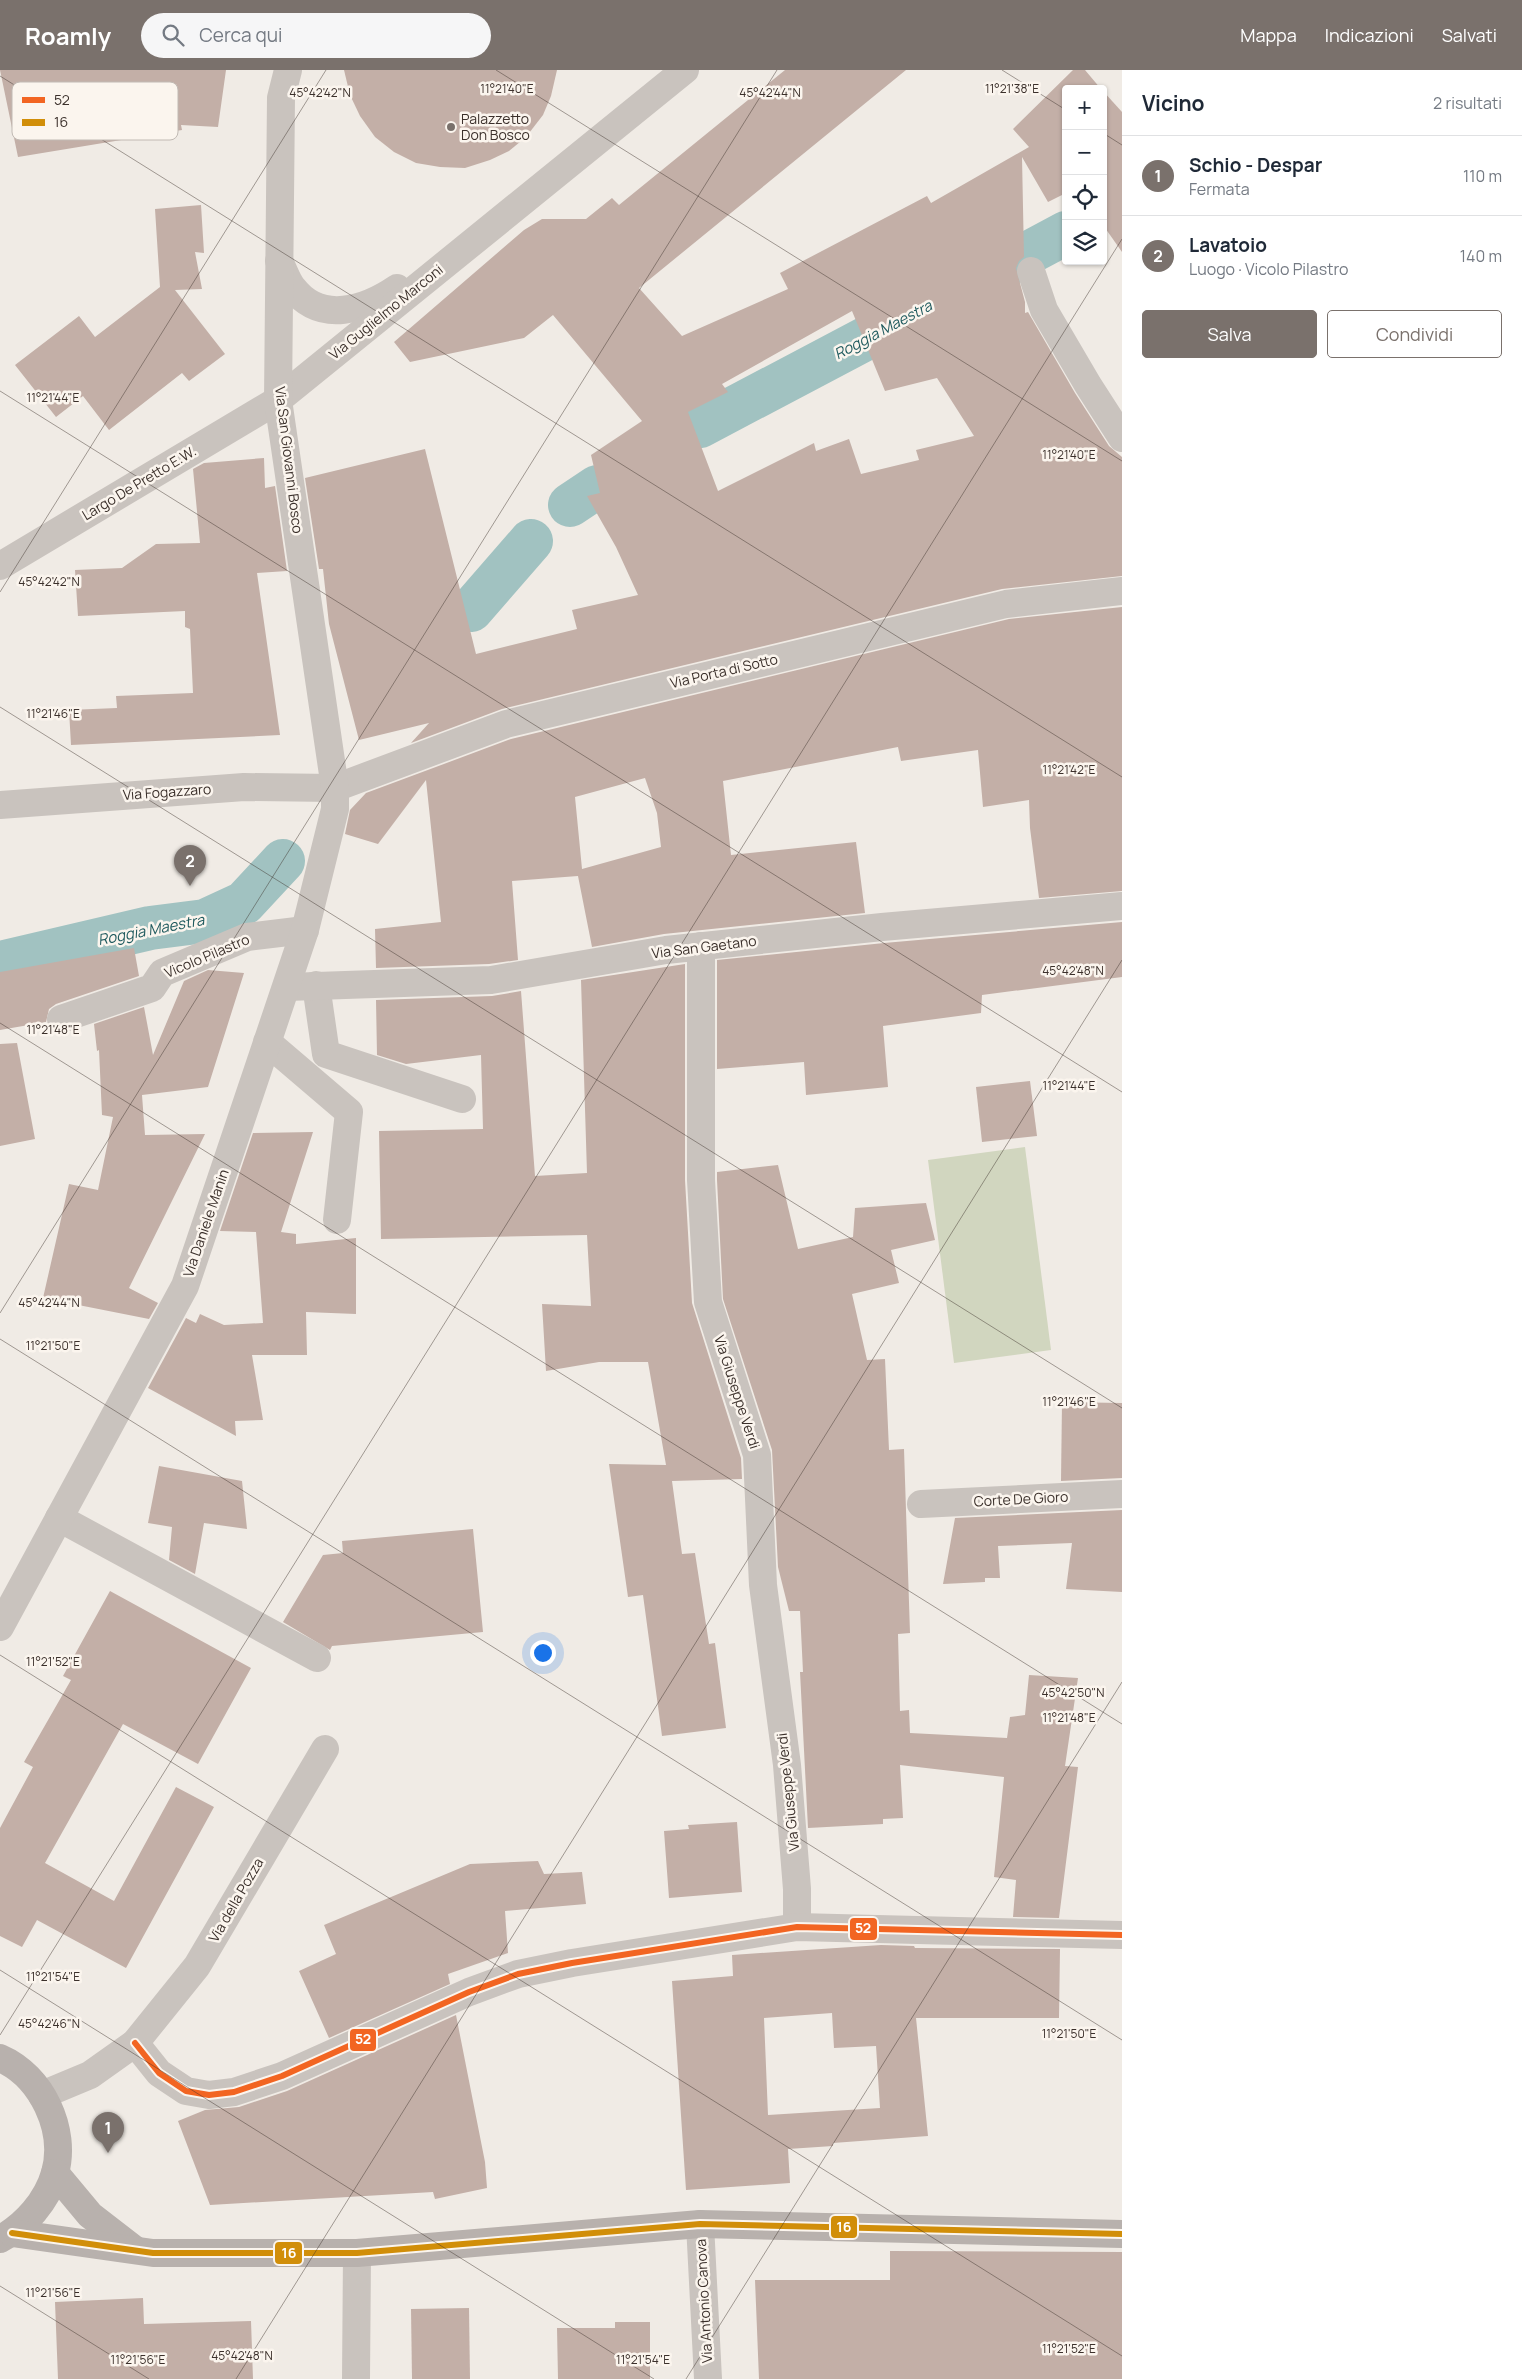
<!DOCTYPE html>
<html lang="it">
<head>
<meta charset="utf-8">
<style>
  body { margin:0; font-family:Manrope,sans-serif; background:#f6f6f7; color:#1f2937 }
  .controls { position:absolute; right:15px; top:15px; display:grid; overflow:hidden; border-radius:5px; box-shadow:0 1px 4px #0004 }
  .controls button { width:45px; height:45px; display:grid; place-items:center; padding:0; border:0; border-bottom:1px solid #e0e1e3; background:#fff; color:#1f2937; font:25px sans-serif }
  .you { position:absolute; left:542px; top:1582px; width:18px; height:18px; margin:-12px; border:4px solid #fff; border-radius:50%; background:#1a73e8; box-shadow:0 0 0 8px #1a73e833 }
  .badge { display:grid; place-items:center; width:32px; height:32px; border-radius:50%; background:#7a716c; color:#fff; font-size:16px; font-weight:700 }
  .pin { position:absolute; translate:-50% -41px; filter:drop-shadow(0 1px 2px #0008) }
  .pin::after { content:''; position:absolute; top:26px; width:18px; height:15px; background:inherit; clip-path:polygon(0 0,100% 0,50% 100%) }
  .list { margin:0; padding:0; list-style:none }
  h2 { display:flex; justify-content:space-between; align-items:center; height:65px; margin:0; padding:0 20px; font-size:21px }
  h2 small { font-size:16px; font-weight:400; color:#747a83 }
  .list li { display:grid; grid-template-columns:32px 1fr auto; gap:15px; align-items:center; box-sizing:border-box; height:80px; padding:0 20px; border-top:1px solid #e0e1e3 }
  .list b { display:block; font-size:19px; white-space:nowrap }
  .list p { margin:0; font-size:16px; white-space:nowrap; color:#747a83 }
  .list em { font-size:16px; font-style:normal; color:#747a83 }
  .actions { display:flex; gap:10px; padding:15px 20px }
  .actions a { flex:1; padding:11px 0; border:1px solid #7a716c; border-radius:5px; text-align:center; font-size:18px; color:#7a716c }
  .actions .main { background:#7a716c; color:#fff }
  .icon { flex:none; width:28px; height:28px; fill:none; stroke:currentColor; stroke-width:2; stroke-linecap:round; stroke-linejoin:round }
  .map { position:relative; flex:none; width:1122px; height:2309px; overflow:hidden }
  header { display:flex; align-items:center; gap:30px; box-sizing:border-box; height:70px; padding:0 25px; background:#7a716c; color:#fff }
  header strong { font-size:24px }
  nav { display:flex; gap:28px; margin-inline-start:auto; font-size:18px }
  .search { width:350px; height:45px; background:#f6f6f7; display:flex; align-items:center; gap:12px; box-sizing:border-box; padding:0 18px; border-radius:28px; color:#747a83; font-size:19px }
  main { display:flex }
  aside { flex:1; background:#fff }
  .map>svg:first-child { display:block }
</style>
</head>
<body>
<header>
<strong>Roamly</strong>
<div class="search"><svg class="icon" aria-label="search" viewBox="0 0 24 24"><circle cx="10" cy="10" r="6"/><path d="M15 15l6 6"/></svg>Cerca qui</div>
<nav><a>Mappa</a><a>Indicazioni</a><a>Salvati</a></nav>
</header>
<main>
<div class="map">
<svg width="1122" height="2309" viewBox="0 0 1122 2309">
  <rect width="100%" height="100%" fill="#f0ebe5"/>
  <!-- green -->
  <path fill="#d1d6bf" d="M 1025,1077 L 1051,1280 L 954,1293 L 928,1090 Z"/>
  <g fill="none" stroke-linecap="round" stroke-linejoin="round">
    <!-- canal -->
    <g stroke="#a1c2c1" stroke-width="44">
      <path d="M 972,213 L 1066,163"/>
      <path d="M 700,356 L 916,242"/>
      <path d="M 570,435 L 597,417"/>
      <path d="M 471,540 L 531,471"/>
      <path d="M 0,893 L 150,858 L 205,851 L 244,833 L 283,791"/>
    </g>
  </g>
  <!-- building -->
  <g fill="#c3afa7" fill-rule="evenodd">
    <path d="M 0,0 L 226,0 L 218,57 L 181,55 L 182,60 L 18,87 Z"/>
    <path d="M 344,0 L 557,0 L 551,26 L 543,45 L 526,67 L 509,81 L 490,90 L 465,98 L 440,97 L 416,93 L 394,82 L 375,67 L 360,46 L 350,25 Z"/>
    <path d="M 785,0 L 906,0 L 639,218 L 682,266 L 788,219 L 780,203 L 927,126 L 931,133 L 1029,77 L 1013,59 L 1073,0 L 1085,0 L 1101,19 L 1066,19 L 1066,123 L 1048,132 L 1022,87 L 1024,187 L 1019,191 L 1016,198 L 1025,232 L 1025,243 L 1028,242 L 1075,323 L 1109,376 L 1122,387 L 1122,506 L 1002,519 L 502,639 L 411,673 L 429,653 L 359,670 L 329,554 L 323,499 L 319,499 L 305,408 L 425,379 L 476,584 L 577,559 L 572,540 L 638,525 L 616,477 L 587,426 L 600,423 L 591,385 L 642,351 L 553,245 L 524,268 L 410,292 L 394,272 L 524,160 L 542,149 L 586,149 L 612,128 L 619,135 ZM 852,241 L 885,321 L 937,308 L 974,366 L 916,380 L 919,390 L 861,404 L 849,369 L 816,381 L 814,373 L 718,421 L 688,342 L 728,322 L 722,314 Z"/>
    <path d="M 1103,21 L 1122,42 L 1122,182 L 1103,155 Z"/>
    <path d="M 201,135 L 204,183 L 195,182 L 202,219 L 175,220 L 225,284 L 189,311 L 182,303 L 109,360 L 83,326 L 56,347 L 15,295 L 79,246 L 95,267 L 160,217 L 155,139 Z"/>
    <path d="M 264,388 L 265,418 L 275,416 L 287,501 L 257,503 L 280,665 L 71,675 L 69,640 L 117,638 L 116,626 L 193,623 L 190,559 L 185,557 L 185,541 L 78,546 L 75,500 L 122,498 L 156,474 L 200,473 L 193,399 L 204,393 Z"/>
    <path d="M 1122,537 L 1122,821 L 1039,828 L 1030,758 L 1029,730 L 983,737 L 978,680 L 901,691 L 898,677 L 723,711 L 731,785 L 856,772 L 865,843 L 664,864 L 592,877 L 578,806 L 512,811 L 518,890 L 489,894 L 376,898 L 375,859 L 441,852 L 426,710 L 378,774 L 345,764 L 350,740 L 366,723 L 511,669 L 1009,549 ZM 645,708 L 657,743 L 661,777 L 582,799 L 575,727 Z"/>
    <path d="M 1122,852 L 1122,907 L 982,925 L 981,943 L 883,956 L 888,1017 L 806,1025 L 804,992 L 717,999 L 717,890 L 884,873 Z"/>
    <path d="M 134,878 L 139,906 L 56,934 L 49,939 L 46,952 L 0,960 L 0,902 Z"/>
    <path d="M 685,894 L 685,1110 L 692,1233 L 741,1388 L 742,1409 L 672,1411 L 682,1484 L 695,1483 L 709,1574 L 715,1573 L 726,1658 L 662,1666 L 643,1525 L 628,1527 L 609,1394 L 666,1395 L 648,1292 L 599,1292 L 546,1301 L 542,1234 L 591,1236 L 587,1165 L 381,1169 L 379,1061 L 483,1059 L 481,985 L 406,994 L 377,985 L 376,930 L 492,926 L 521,921 L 535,1106 L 587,1103 L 581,910 Z"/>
    <path d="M 208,900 L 244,903 L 208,1017 L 142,1025 L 145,1065 L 205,1064 L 129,1218 L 158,1233 L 149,1249 L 43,1228 L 69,1114 L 98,1120 L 113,1047 L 102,1045 L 99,980 L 97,981 L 94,954 L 144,937 L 153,985 L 184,911 Z"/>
    <path d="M 17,973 L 35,1069 L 0,1076 L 0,974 Z"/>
    <path d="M 1030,1011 L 1037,1066 L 982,1072 L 976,1017 Z"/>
    <path d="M 313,1062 L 281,1162 L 296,1164 L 296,1174 L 356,1168 L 356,1244 L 306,1242 L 307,1285 L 252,1285 L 263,1350 L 235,1351 L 236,1366 L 148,1318 L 186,1248 L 196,1253 L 200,1244 L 224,1255 L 263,1253 L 256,1162 L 220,1161 L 253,1063 Z"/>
    <path d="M 778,1095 L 798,1179 L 853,1167 L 855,1138 L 926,1133 L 935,1170 L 891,1180 L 899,1213 L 852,1224 L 867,1290 L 885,1289 L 889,1380 L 904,1379 L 910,1563 L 898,1564 L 900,1641 L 909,1640 L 910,1663 L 1007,1668 L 1010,1647 L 1025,1645 L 1029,1605 L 1078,1608 L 1065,1696 L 1078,1697 L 1059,1848 L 1013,1847 L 1016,1810 L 994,1807 L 1004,1707 L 900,1695 L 903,1748 L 883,1749 L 883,1754 L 808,1758 L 800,1602 L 803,1602 L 800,1541 L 789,1541 L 778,1497 L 772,1380 L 723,1229 L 717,1110 L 717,1102 Z"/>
    <path d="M 1062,1332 L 1122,1333 L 1122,1408 L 1061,1411 Z"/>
    <path d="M 159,1396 L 242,1411 L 247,1459 L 204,1453 L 195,1504 L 169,1490 L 172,1457 L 148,1453 Z"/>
    <path d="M 1122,1440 L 1122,1522 L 1066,1519 L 1072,1473 L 998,1476 L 1000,1508 L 985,1508 L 985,1512 L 943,1514 L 955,1448 Z"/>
    <path d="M 473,1459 L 483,1562 L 332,1576 L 330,1580 L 283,1552 L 323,1485 L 343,1483 L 342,1471 Z"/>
    <path d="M 110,1521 L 251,1598 L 198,1694 L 123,1654 L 45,1793 L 114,1831 L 176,1717 L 214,1737 L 126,1898 L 37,1850 L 22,1877 L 0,1866 L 0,1758 L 33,1697 L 24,1692 L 71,1610 L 63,1606 Z"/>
    <path d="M 737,1752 L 742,1822 L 669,1828 L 664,1761 L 689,1759 L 688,1755 Z"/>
    <path d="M 538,1791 L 544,1804 L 582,1802 L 586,1834 L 505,1841 L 508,1883 L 448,1904 L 450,1914 L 329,1968 L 299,1901 L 336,1884 L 324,1855 L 470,1794 Z"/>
    <path d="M 881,1875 L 914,1876 L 915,1878 L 1060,1879 L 1059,1948 L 916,1948 L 928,2066 L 833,2073 L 833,2076 L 788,2079 L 790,2113 L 686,2120 L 672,1911 L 733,1906 L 732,1885 ZM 832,1943 L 834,1978 L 876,1976 L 880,2038 L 768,2045 L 764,1948 Z"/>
    <path d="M 456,1945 L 485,2092 L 487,2118 L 435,2129 L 433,2122 L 210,2135 L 178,2051 L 205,2040 L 239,2037 L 287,2021 Z"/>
    <path d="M 890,2181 L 1122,2182 L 1122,2309 L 759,2309 L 755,2210 L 890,2210 Z"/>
    <path d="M 143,2228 L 144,2254 L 251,2251 L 253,2309 L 58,2309 L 55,2232 Z"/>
    <path d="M 469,2238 L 470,2309 L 412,2309 L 411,2239 Z"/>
    <path d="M 615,2252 L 650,2252 L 650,2309 L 558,2309 L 557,2258 L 615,2258 Z"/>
  </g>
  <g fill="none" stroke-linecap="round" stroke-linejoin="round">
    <!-- minor -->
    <g stroke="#c9c3be" stroke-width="28">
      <path d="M 279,191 C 284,200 287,211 293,218 C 321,255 366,239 397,218"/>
      <path d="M 1031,201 L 1044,240 L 1088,315 L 1122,368"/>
      <path d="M 0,496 L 278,330 L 685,0"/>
      <path d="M 0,735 L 244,717 L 335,718 L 506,654 L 1006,534 L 1122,521"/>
      <path d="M 701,876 L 701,1110 L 708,1232 L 757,1385 L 763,1515 L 787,1695 L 797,1819 L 797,1857"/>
      <path d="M 316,915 L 326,984 L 462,1029"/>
      <path d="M 287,917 L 491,910 L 666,880 L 882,857 L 1122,836"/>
      <path d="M 61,949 L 152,918 L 162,903 L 247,867 L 305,860"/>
      <path d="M 267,972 L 349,1042 L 337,1150"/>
      <path d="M 921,1434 L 1122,1424"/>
      <path d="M 59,1448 L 317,1588"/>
      <path d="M 0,1557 L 185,1216 L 305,860 L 335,739 L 335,718 L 278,330 L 281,28 L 288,0"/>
      <path d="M 135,1973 L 159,2003 L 186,2021 L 209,2025 L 234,2022 L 282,2006 L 469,1922 L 518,1904 L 572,1893 L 797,1857 L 1122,1865"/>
      <path d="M 42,2025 L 90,2005 L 135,1973 L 197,1896 L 325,1679"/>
      <path d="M 700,2154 L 708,2309"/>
      <path d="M 356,2309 L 357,2183"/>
    </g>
    <!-- major -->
    <g stroke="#b8b1ad" stroke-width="28">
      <path d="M 0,1988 C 42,2006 67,2060 55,2103 C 47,2131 25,2156 0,2169"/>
      <path d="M 55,2103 L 90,2145 L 134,2179"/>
      <path d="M 12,2163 L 153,2183 L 357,2183 L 700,2154 L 1122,2164"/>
    </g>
    <defs>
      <path id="bus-1" d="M 135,1973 L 159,2003 L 186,2021 L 209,2025 L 234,2022 L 282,2006 L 469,1922 L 518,1904 L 572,1893 L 797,1857 L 1122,1865"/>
      <path id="bus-2" d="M 12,2163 L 153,2183 L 357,2183 L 700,2154 L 1122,2164"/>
    </defs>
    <!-- bus-1 casing -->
    <use href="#bus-1" stroke="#fbf5ee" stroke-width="10"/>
    <!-- bus-2 casing -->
    <use href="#bus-2" stroke="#fbf5ee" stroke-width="10"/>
    <!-- bus-1 -->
    <use href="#bus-1" stroke="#f26522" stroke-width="6"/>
    <!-- bus-2 -->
    <use href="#bus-2" stroke="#d18e09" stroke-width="6"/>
  </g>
  <!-- ticks -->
  <path fill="none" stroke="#3b302b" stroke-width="1" stroke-opacity="0.45" d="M 496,0 L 1122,391M 1002,0 L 1066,40M 0,6 L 1122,707M 1103,63 L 1122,75M 0,321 L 1122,1022M 0,522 L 326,0M 0,637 L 1122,1338M 0,953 L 1122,1654M 0,1243 L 777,0M 0,1269 L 1122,1970M 0,1585 L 1122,2286M 0,1900 L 654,2309M 0,1965 L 1122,169M 0,2216 L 149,2309M 236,2309 L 1122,890M 686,2309 L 1122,1612"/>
  <!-- markers -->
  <circle fill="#7a716c" stroke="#fbf5ee" stroke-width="2" cx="451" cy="57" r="5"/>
  <g text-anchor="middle" stroke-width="5" stroke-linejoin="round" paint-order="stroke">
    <!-- poi labels -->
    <g font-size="14" fill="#3b302b" stroke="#fbf5ee" text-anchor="start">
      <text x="461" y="54">Palazzetto<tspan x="461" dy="16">Don Bosco</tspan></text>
    </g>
    <!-- street labels -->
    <g font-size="14" fill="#3b302b" stroke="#fbf5ee">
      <text transform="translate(386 242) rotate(-39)" y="5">Via Guglielmo Marconi</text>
      <text transform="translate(289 390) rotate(83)" y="5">Via San Giovanni Bosco</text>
      <text transform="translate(139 413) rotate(-31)" y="5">Largo De Pretto E.W.</text>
      <text transform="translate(724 601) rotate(-13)" y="5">Via Porta di Sotto</text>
      <text transform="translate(167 722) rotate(-4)" y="5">Via Fogazzaro</text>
      <text transform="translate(704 877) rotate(-7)" y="5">Via San Gaetano</text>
      <text transform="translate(207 886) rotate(-23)" y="5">Vicolo Pilastro</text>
      <text transform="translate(206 1153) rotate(-71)" y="5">Via Daniele Manin</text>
      <text transform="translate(737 1322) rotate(72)" y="5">Via Giuseppe Verdi</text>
      <text transform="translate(1021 1429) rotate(-3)" y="5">Corte De Gioro</text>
      <text transform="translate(788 1722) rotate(-96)" y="5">Via Giuseppe Verdi</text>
      <text transform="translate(236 1830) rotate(-60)" y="5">Via della Pozza</text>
      <text transform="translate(704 2231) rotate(-93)" y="5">Via Antonio Canova</text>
    </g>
    <!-- water labels -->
    <g font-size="15" font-style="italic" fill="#1f5a5e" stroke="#fbf5ee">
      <text transform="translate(883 260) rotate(-28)" y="5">Roggia Maestra</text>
      <text transform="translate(151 860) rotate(-11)" y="5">Roggia Maestra</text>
    </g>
  </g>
  <!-- legend -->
  <rect x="12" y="12" width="166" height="58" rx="8" fill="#fbf5ee" stroke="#c1bab4" stroke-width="1"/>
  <rect x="22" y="27" width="23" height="6" fill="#f26522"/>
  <rect x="22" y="49" width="23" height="7" fill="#d18e09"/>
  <g font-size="14" fill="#3b302b">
    <text x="54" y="35">52</text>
    <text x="54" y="57">16</text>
  </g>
  <g font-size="12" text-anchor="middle" fill="#3b302b" stroke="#fbf5ee" stroke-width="5" stroke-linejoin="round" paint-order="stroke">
    <text x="507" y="23">11°21'40"E</text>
    <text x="1012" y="23">11°21'38"E</text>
    <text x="320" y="27">45°42'42"N</text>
    <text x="770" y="27">45°42'44"N</text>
    <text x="53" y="332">11°21'44"E</text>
    <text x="1069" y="389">11°21'40"E</text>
    <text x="49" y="516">45°42'42"N</text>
    <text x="53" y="648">11°21'46"E</text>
    <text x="1069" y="704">11°21'42"E</text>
    <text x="1073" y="905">45°42'48"N</text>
    <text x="53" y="964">11°21'48"E</text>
    <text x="1069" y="1020">11°21'44"E</text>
    <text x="49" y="1237">45°42'44"N</text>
    <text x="53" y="1280">11°21'50"E</text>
    <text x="1069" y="1336">11°21'46"E</text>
    <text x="53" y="1596">11°21'52"E</text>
    <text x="1073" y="1627">45°42'50"N</text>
    <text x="1069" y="1652">11°21'48"E</text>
    <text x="53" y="1911">11°21'54"E</text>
    <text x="49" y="1958">45°42'46"N</text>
    <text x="1069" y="1968">11°21'50"E</text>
    <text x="53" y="2227">11°21'56"E</text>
    <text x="1069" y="2283">11°21'52"E</text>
    <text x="242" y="2290">45°42'48"N</text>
    <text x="138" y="2294">11°21'56"E</text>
    <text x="643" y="2294">11°21'54"E</text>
  </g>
  <g stroke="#fbf5ee" stroke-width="2">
    <rect x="849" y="1847" width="29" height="24" rx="5" fill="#f26522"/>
    <rect x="349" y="1958" width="28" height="24" rx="5" fill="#f26522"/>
    <rect x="830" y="2145" width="28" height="24" rx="5" fill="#d18e09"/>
    <rect x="274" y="2171" width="29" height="24" rx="5" fill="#d18e09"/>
  </g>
  <g font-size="14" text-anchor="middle" font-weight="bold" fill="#fff">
    <text x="863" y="1863">52</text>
    <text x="363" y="1974">52</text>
    <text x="844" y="2162">16</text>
    <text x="289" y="2188">16</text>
  </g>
</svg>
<div class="controls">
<button>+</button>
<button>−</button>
<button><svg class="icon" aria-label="locate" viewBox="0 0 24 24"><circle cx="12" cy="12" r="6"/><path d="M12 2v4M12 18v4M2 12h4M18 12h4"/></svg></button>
<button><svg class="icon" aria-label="layers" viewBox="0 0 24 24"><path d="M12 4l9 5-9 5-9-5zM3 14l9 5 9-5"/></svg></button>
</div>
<div class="you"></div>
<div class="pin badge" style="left:108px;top:2083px">1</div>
<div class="pin badge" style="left:190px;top:816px">2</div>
</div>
<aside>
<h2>Vicino<small>2 risultati</small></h2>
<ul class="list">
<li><span class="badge">1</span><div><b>Schio - Despar</b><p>Fermata</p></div><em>110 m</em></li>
<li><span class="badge">2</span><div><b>Lavatoio</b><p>Luogo · Vicolo Pilastro</p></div><em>140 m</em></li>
</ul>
<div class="actions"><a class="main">Salva</a><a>Condividi</a></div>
</aside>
</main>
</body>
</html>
